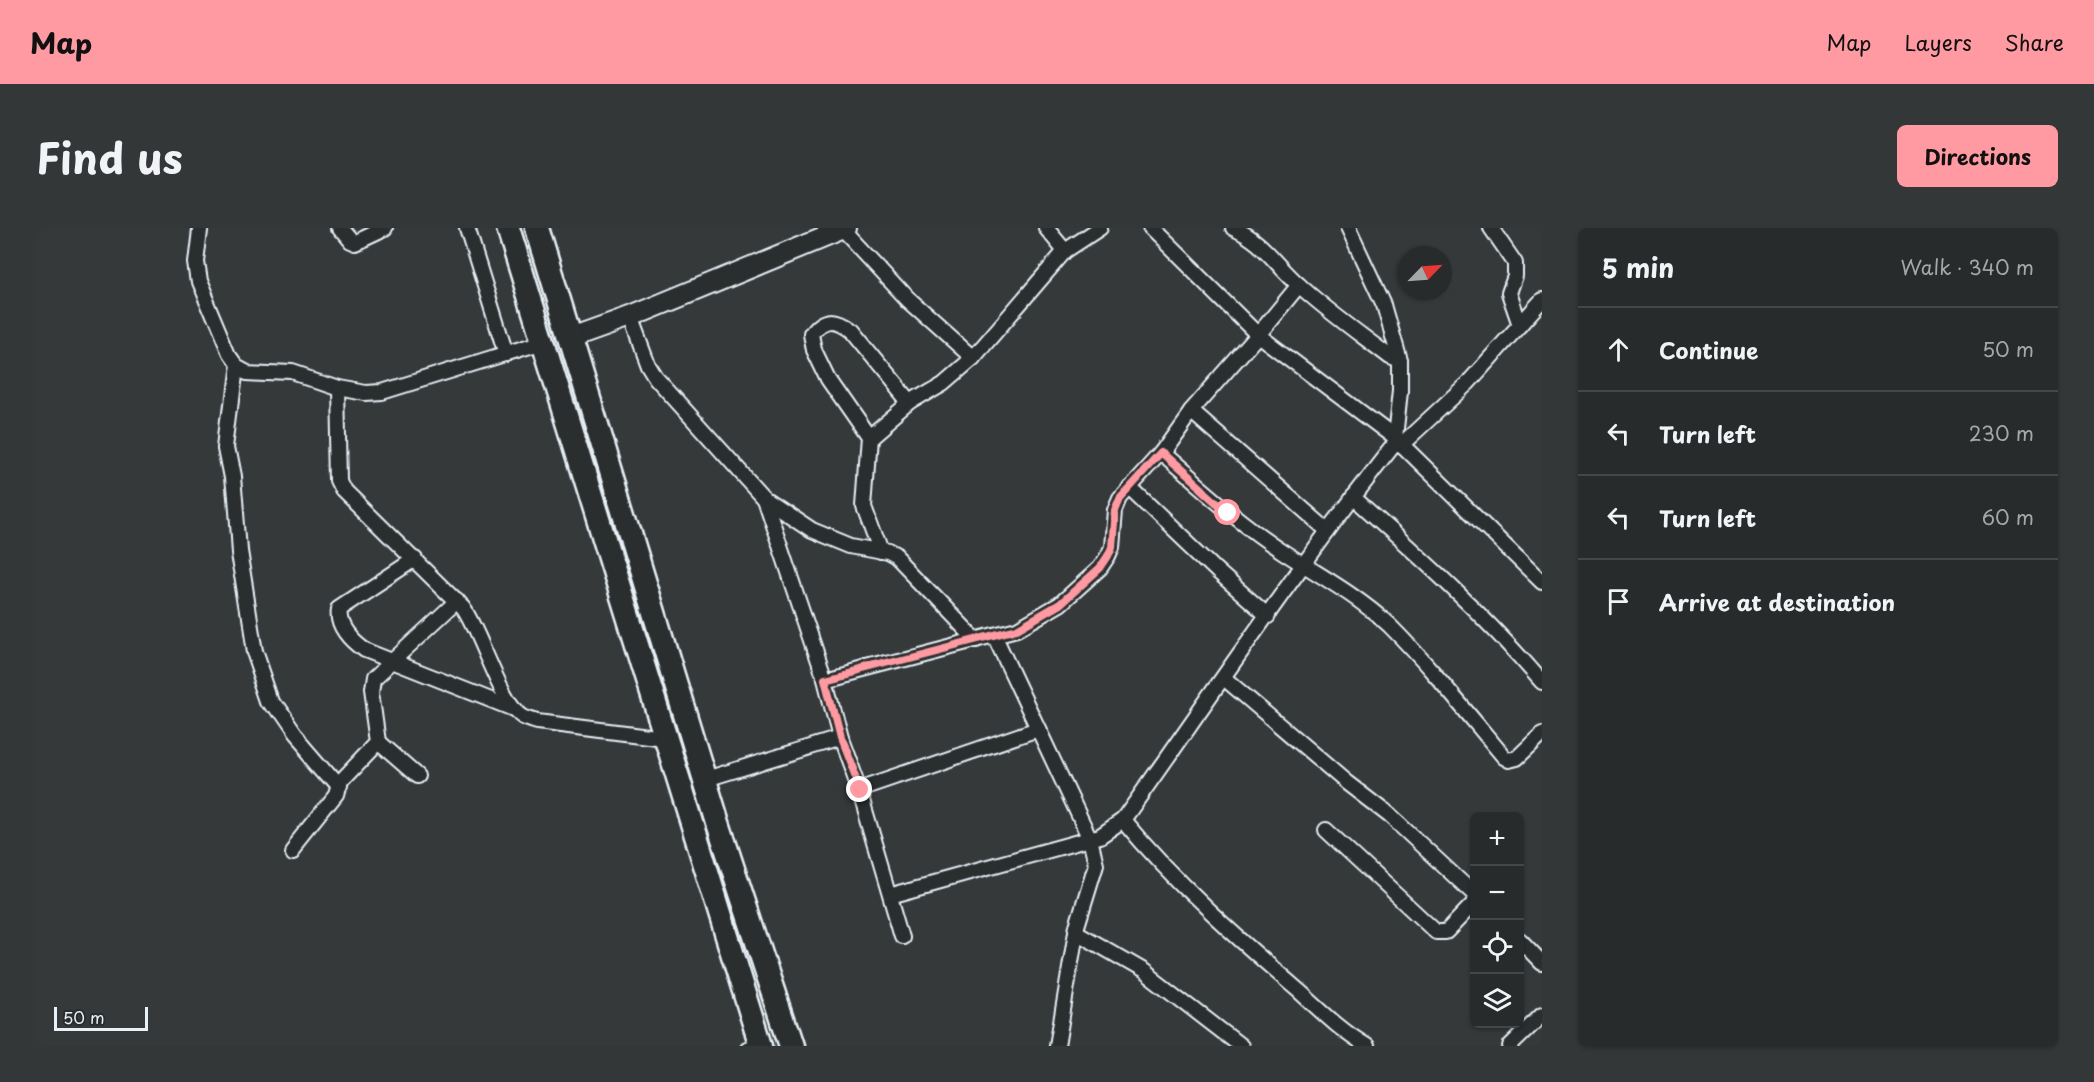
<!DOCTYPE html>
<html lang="en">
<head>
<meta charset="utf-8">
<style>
  body { margin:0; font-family:"Playpen Sans",sans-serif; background:#343738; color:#f1f3f6 }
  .controls { position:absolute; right:18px; bottom:18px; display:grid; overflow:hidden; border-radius:9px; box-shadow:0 2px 4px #0004 }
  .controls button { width:54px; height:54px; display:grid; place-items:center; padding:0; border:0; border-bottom:2px solid #444748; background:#282b2c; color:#f1f3f6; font:30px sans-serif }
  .compass { position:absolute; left:1362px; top:18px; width:54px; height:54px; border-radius:50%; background:#282b2c; box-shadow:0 2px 4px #0004; rotate:65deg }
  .scale { position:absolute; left:18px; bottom:15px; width:94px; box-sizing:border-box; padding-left:6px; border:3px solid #e8f1f8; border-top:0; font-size:16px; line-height:21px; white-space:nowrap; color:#e8f1f8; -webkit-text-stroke:4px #2a2d2e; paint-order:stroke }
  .stop { position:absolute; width:18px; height:18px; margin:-14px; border:4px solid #ff9aa2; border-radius:50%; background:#fff }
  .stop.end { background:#ff9aa2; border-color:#fff; box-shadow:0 2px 6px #0008 }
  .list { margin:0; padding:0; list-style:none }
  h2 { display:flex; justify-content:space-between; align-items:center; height:78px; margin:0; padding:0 24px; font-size:26px }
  h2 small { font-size:20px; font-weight:400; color:#a5a7a9 }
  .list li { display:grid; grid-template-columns:39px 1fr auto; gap:18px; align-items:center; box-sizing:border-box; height:84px; padding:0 24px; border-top:2px solid #444748 }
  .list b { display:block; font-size:22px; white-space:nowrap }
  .list em { font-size:20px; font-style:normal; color:#a5a7a9 }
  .icon { flex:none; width:33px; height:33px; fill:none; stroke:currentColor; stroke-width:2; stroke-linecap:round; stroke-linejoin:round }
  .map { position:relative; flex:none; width:1506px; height:818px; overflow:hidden; border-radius:9px }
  header { display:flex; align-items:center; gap:36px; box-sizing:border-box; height:84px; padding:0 30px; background:#ff9aa2; color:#111 }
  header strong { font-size:28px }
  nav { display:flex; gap:33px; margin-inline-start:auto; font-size:21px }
  .intro { display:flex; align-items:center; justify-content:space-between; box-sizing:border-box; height:144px; padding:0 36px }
  h1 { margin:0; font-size:42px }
  .button { padding:15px 27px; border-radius:9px; background:#ff9aa2; color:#111; font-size:21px; font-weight:700 }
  main { display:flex; gap:36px; padding:0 36px }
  aside { flex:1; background:#282b2c; border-radius:9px; box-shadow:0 2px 4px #0004 }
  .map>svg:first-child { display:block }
</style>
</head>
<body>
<header>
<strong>Map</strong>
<nav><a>Map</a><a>Layers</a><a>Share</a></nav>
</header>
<div class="intro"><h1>Find us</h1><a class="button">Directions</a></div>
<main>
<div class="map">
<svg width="1506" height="818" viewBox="0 0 1506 818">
  <rect width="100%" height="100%" fill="#35393a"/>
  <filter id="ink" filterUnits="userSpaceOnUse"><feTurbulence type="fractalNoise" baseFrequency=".0167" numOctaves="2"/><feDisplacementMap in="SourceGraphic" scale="12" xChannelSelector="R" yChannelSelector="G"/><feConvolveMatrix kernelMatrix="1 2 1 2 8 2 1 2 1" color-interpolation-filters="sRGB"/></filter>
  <g filter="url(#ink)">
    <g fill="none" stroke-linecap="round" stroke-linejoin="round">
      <defs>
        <path id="lane" d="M 709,818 L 721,814"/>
        <g id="street">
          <path d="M 163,0 L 159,33 L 162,53 L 193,127 L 200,137 L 211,143 L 257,145 L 301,160 L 330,165 L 346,164 L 507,114"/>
          <path d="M 304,0 L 314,12 L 319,14 L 349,0"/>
          <path d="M 431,0 L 470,126"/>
          <path d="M 1010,0 L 1029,23"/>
          <path d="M 1114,0 L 1222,107 L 1359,210"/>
          <path d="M 1197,0 C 1227,13 1239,36 1263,57 C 1291,83 1324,106 1354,129 L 1364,133"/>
          <path d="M 1312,0 L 1348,77 L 1364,133 L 1364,163 L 1359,210 L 1506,354"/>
          <path d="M 1455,0 L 1479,35 L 1479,48 L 1473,65 L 1484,97"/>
          <path d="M 807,2 L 871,71 L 937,130"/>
          <path d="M 594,89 L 612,137 L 620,150 L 728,270 L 776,302 L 815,318 L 852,325 L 861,330 L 940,412"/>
          <path d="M 200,137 L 190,218 L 196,248 L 202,322 L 218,423 L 235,473 L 259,508 L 303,559"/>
          <path d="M 301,160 L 303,253 L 308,263 L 427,380 C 445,405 464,475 487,489 C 491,491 496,492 501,494 L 628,510"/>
          <path d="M 1155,183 L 1292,303"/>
          <path d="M 833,210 L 874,175 L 908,155 L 937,130 L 1029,23 L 1064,0"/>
          <path d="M 1365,217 L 1432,155 L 1506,72"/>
          <path d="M 1125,225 C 1165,260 1204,296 1249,325 C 1285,348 1323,369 1354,398 C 1395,439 1431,485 1468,529 L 1473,532 L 1481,530 L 1506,506"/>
          <path d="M 1093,259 L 1181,343 L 1232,388"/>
          <path d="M 1317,269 C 1383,328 1448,386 1506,454"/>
          <path d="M 728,270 L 789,451 L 804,510 L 823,562 L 866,708"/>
          <path d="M 845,324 L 828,278 L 833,210 L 792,151 L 778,122 L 775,106 C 788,88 799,91 814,102 L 874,175"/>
          <path d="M 379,331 L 303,381 C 300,398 315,413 328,422 L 480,482"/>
          <path d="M 958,407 L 1054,611 L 1060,636 L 1041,698 L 1021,818"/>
          <path d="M 1188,450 L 1311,555 L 1354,588 L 1438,666"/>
          <path d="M 789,451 L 981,401 L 1024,376 L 1064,340 L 1072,328 L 1076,319 L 1079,282 L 1084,270 L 1125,225 L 1155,183 L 1222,107 L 1263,57"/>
          <path d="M 342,514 L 381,548"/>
          <path d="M 670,551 L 804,510"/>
          <path d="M 823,562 L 1002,501"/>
          <path d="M 1087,592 C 1139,655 1201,710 1263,763 C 1284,782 1306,804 1331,818"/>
          <path d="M 1290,602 L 1400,704 L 1410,704 L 1438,675"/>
          <path d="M 257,622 L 300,568 L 304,554 L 342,514 L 335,464 L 337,451 L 421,373"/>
          <path d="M 854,666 L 1064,608 L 1087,592 C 1177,465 1264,335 1361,213"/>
          <path d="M 1040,704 L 1108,743 L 1205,818"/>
          <path d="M 1484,712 L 1506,735"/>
          <path d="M 1474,818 L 1506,787"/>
        </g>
        <path id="secondary" d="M 535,110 L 594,89 L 810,0"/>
        <g id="primary">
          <path d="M 472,0 L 725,818"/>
          <path d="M 501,0 L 682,595 L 755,818"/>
        </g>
      </defs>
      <!-- lane casing -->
      <use href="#lane" stroke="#e8f1f8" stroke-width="11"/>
      <!-- street casing -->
      <use href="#street" stroke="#e8f1f8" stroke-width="18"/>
      <!-- secondary casing -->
      <use href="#secondary" stroke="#e8f1f8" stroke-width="24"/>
      <!-- primary casing -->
      <use href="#primary" stroke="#e8f1f8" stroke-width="27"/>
      <!-- lane -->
      <use href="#lane" stroke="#2a2d2e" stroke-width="7"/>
      <!-- street -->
      <use href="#street" stroke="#2a2d2e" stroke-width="14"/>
      <!-- secondary -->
      <use href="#secondary" stroke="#2a2d2e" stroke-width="20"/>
      <!-- primary -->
      <use href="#primary" stroke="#2a2d2e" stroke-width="22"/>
    </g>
  </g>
  <g fill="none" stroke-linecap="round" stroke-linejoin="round" filter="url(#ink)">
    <!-- route -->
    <path stroke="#ff9aa2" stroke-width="8" d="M 824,562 L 804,510 L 789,451 L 981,401 L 1024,376 L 1064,340 L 1072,328 L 1076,319 L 1079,282 L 1084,270 L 1125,225 L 1192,285"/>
  </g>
</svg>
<div class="controls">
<button>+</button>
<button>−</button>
<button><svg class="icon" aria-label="locate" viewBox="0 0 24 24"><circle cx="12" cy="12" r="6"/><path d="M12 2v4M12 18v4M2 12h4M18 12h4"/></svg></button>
<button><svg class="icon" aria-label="layers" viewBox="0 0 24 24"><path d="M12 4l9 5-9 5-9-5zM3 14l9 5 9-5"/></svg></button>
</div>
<svg class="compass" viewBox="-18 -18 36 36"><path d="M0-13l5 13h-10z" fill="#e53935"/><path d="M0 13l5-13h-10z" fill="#a5a7a9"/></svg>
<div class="scale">50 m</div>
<div class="stop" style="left:1192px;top:285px"></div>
<div class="stop end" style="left:824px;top:562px"></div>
</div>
<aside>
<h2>5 min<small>Walk · 340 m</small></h2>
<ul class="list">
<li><svg class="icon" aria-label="ahead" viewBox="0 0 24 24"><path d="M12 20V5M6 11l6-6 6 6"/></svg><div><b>Continue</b></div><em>50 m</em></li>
<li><svg class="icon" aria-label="left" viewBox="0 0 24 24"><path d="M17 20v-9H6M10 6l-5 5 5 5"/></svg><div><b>Turn left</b></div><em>230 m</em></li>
<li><svg class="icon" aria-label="left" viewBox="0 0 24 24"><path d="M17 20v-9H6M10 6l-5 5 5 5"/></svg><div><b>Turn left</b></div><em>60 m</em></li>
<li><svg class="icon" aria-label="arrive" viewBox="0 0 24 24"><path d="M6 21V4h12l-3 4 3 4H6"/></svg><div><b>Arrive at destination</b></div></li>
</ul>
</aside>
</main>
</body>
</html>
